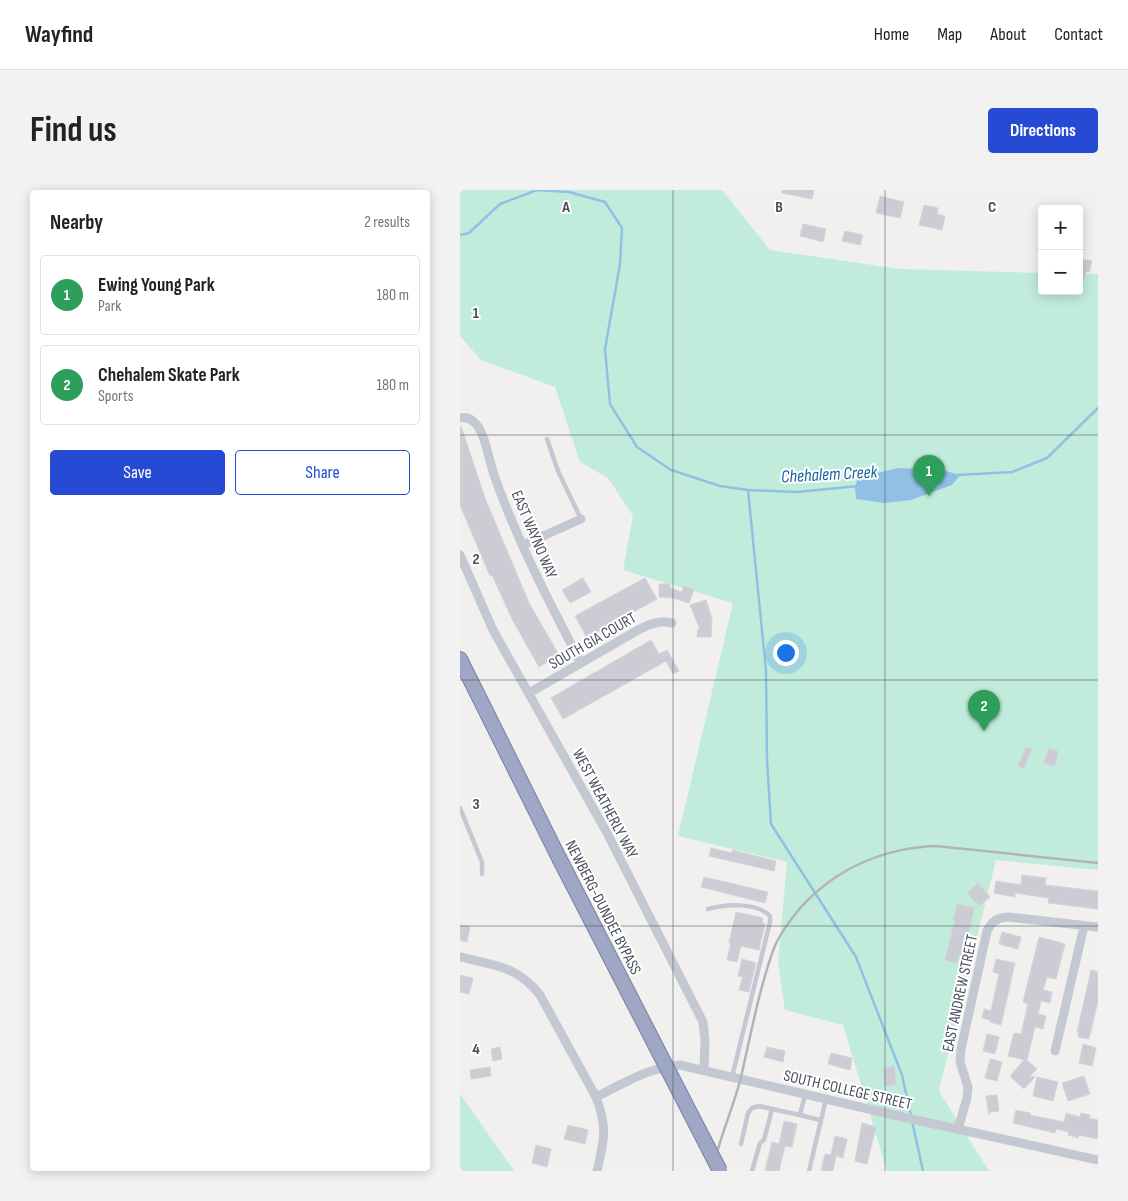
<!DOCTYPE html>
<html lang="en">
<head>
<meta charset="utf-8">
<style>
  body { margin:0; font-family:"Sofia Sans Condensed",sans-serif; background:#f2f2f2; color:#222 }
  .controls { position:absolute; right:15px; top:15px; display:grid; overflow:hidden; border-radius:5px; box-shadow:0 2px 12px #0003 }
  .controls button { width:45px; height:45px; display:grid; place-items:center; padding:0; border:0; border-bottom:1px solid #e0e0e0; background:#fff; color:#222; font:25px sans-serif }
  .you { position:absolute; left:325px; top:462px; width:18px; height:18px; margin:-12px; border:4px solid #fff; border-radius:50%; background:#1a73e8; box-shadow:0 0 0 8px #1a73e833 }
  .badge { display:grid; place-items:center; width:32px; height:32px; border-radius:50%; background:#264ad4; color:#fff; font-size:16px; font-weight:700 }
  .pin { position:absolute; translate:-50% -41px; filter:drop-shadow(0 1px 2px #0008) }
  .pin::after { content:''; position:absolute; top:26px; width:18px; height:15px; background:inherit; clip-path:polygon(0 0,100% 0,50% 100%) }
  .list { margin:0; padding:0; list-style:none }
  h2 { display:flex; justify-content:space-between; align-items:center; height:65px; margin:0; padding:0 20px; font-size:21px }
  h2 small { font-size:16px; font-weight:400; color:#767676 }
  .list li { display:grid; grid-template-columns:32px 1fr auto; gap:15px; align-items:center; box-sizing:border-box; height:80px; margin:0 10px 10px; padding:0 10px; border:1px solid #e0e0e0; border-radius:5px }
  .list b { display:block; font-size:19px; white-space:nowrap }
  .list p { margin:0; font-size:16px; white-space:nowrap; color:#767676 }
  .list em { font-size:16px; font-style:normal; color:#767676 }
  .actions { display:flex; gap:10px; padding:15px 20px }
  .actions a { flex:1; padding:11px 0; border:1px solid #264ad4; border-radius:5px; text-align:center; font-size:18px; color:#264ad4 }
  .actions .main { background:#264ad4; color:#fff }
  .map { position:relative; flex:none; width:638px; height:981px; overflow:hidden; border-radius:5px }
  header { display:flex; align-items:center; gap:30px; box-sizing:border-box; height:70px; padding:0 25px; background:#fff; border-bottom:1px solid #e0e0e0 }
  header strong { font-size:24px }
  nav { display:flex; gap:28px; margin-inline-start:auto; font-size:18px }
  .intro { display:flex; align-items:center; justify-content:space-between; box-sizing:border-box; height:120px; padding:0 30px }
  h1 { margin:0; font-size:35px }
  .button { padding:12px 22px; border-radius:5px; background:#264ad4; color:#fff; font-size:18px; font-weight:700 }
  main { display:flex; gap:30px; padding:0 30px }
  aside { flex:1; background:#fff; border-radius:5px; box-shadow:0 2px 12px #0003 }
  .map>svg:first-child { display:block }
</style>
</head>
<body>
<header>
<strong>Wayfind</strong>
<nav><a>Home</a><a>Map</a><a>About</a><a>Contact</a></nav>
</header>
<div class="intro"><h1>Find us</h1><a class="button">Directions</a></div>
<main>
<aside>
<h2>Nearby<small>2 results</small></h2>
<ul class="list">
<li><span class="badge" style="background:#2e9e5b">1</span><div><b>Ewing Young Park</b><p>Park</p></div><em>180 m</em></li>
<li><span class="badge" style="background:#2e9e5b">2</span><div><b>Chehalem Skate Park</b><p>Sports</p></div><em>180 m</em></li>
</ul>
<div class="actions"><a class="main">Save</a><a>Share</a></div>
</aside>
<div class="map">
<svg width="638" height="981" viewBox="0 0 638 981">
  <rect width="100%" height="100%" fill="#f1f0ef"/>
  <!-- green -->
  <g fill="#c1ecdb">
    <path d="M 0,0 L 262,0 L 310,60 L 440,79 L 582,83 L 582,101 L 619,101 L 619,84 L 638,84 L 638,680 L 536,670 L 479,901 L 529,981 L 427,981 L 383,835 L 325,820 L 318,773 L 327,672 L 218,646 L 273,413 L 163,380 L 173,326 L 148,288 L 120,272 L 95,197 L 21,170 L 0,146 Z"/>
    <path d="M 0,904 L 48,972 L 55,981 L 0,981 Z"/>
  </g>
  <!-- water -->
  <path fill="#91c0e5" d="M 439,278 L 482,280 L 500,285 L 492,295 L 451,310 L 424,313 L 396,309 L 395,297 L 398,287 Z"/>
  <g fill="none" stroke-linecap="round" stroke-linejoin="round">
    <!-- stream -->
    <g stroke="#91c0e5" stroke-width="2.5">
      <path d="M 0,45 L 9,43 L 40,14 L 77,0 L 109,2 L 145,12 L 162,38 L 160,74 L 145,159 L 150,214 L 177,257 L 211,280 L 260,296 L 288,300 L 337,302 L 398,296"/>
      <path d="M 498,285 L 552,282 L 587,268 L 638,218"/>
      <path d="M 288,300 L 306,481 L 307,570 L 311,634 L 396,767 L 442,885 L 451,926"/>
      <path d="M 452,931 L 463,981"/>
    </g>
  </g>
  <!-- building -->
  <g fill="#cccdd4" stroke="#d3d4da">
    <path d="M 322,0 L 354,0 L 352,9 L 322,3 Z"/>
    <path d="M 420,6 L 444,12 L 440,28 L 416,23 Z"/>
    <path d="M 464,15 L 478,18 L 477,24 L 485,26 L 482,40 L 459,35 Z"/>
    <path d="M 343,34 L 366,39 L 363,52 L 340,46 Z"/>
    <path d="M 385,41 L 403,45 L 400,55 L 382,51 Z"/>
    <path d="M 619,69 L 632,71 L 629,82 L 626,81 L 622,97 L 619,96 Z"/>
    <path d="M 0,236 L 1,236 L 25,308 L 51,370 L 69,413 L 99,465 L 79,477 L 52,429 L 32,385 L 30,386 L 0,315 Z"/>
    <path d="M 123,388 L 131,402 L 110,413 L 102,400 Z"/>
    <path d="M 185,388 L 197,409 L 127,448 L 115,426 Z"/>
    <path d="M 199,394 L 210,394 L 210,398 L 222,402 L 224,396 L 234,400 L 229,413 L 213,408 L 199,407 Z"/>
    <path d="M 246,410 L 252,428 L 251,447 L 237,447 L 238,439 L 240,439 L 230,415 Z"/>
    <path d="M 191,450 L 199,464 L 207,460 L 219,481 L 213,484 L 206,471 L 103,529 L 91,508 Z"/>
    <path d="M 566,557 L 572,559 L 564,579 L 558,576 Z"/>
    <path d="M 588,559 L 598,561 L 595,576 L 584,574 Z"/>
    <path d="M 251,658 L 272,663 L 272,660 L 316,671 L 314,681 L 249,666 Z"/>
    <path d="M 562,685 L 586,688 L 585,695 L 638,701 L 638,719 L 588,713 L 589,708 L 555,703 L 555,707 L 534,703 L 536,691 L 561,695 Z"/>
    <path d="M 244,687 L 308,702 L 305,713 L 241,697 Z"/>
    <path d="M 518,693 L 530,707 L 519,716 L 507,703 Z"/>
    <path d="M 497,714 L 514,718 L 504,767 L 499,766 L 497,773 L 485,770 L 495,730 L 493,730 Z"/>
    <path d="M 276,722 L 303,728 L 302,733 L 305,734 L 299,760 L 281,756 L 277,772 L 267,770 L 271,753 L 269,753 Z"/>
    <path d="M 0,735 L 10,737 L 7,752 L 0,750 Z"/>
    <path d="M 542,742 L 561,747 L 558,759 L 539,754 Z"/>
    <path d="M 579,747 L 605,754 L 596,789 L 587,787 L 583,800 L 592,802 L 590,813 L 581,811 L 578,824 L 586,826 L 583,839 L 575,837 L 567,870 L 577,879 L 570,886 L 575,887 L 564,899 L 550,886 L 564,870 L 548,866 L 554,843 L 561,844 L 568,814 L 563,812 Z"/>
    <path d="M 282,769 L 296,773 L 289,802 L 279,800 L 283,787 L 278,786 Z"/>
    <path d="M 536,769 L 555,773 L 541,835 L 530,832 L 530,830 L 522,828 L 524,819 L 531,821 L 539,784 L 533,782 Z"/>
    <path d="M 631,780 L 638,782 L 638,811 L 629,849 L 618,847 L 619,842 L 617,842 Z"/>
    <path d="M 0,785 L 13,788 L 9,804 L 0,802 Z"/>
    <path d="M 527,844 L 539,847 L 535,864 L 523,861 Z"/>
    <path d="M 623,854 L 636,858 L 632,876 L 619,873 Z"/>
    <path d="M 40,857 L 42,869 L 33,871 L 31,859 Z"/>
    <path d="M 307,857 L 325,861 L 323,872 L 304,867 Z"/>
    <path d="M 371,863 L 392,868 L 390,880 L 368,874 Z"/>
    <path d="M 530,869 L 542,872 L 537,891 L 525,888 Z"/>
    <path d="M 434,876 L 436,895 L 425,896 L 423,878 Z"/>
    <path d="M 30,877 L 31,886 L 11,889 L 10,880 Z"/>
    <path d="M 624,886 L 630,904 L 608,911 L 602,893 Z"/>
    <path d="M 577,887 L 598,892 L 593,911 L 573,906 Z"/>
    <path d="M 537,905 L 539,921 L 530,922 L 529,925 L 526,906 Z"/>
    <path d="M 556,920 L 570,923 L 570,925 L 604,932 L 606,923 L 620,927 L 621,923 L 630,925 L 629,928 L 638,930 L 638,949 L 619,945 L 618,948 L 608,945 L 609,942 L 596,939 L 595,943 L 553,933 Z"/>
    <path d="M 324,931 L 337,934 L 332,957 L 325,956 L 319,981 L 305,981 L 312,952 L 319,954 Z"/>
    <path d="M 402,933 L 416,937 L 407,974 L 395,971 Z"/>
    <path d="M 108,935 L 128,940 L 125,954 L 104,949 Z"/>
    <path d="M 375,946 L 387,949 L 383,968 L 376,966 L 373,981 L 361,981 L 365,964 L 371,965 Z"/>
    <path d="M 76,955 L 91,959 L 87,977 L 72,973 Z"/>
  </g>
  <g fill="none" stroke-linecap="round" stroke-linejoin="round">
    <defs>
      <path id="trunk" d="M 0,469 L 99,668"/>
    </defs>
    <!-- trunk casing -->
    <use href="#trunk" stroke="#7681a6" stroke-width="16"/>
    <!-- service -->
    <g stroke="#c4c8d3" stroke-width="4.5">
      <path d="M 87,249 L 98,281 L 121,329"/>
      <path d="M 0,618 L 22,672 L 22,684"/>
      <path d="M 248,719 C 266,714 297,712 310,726 L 310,732 L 272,887"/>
      <path d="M 340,925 L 360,930"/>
      <path d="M 281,954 L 288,923 L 292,918 L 299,916 L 312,919"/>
      <path d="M 292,981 L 300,953 L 304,950 L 312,919 L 340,925 L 345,905"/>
      <path d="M 349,981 L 366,909"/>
    </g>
    <!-- minor -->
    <g stroke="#c4c8d3" stroke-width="9">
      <path d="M 0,228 C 5,227 10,228 14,232 C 25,241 29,271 34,285 C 57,350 89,412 121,473"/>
      <path d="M 63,355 L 121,329"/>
      <path d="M 0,365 L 33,440 L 146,641 L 243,832 L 245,850 L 244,880"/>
      <path d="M 69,503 L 178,440 C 190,434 199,430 212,433"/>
      <path d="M 0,767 C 34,775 57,776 80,805 L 136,907 C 148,938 144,950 137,981"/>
      <path d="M 595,861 L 624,736"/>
      <path d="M 136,907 C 164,893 190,877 220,875 L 447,928 L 638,970"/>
      <path d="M 498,939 L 507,908 L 508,897 L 500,872 L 501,859 L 527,741 C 532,731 537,728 548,727 L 638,737"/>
    </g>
    <!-- trunk -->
    <use href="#trunk" stroke="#9ea7c3" stroke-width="14"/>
    <!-- rail -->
    <path stroke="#b2b3b9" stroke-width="2.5" d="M 252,981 C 259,949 273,919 281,887 C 291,844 299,799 314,758 C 320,743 331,729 341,717 C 377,678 424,658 476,656 L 638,673"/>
    <defs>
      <path id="trunk-bridge" d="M 99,668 L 260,981"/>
    </defs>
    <!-- trunk-bridge casing -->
    <use href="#trunk-bridge" stroke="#7681a6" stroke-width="16" stroke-linecap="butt"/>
    <!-- trunk-bridge -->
    <use href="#trunk-bridge" stroke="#9ea7c3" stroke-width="14"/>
  </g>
  <!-- grid -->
  <path fill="none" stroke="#484e5b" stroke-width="1" stroke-opacity="0.55" d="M 213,0 L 213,981M 425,0 L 425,981M 0,245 L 638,245M 0,490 L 638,490M 0,736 L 638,736"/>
  <g text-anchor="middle" stroke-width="4" stroke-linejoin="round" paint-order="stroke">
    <!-- street labels -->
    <g font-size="16" fill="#484e5b" stroke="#fff">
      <text transform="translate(75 344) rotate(67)" y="6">EAST WAYNO WAY</text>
      <text transform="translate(132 450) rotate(-30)" y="6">SOUTH GIA COURT</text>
      <text transform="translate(146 613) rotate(62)" y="6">WEST WEATHERLY WAY</text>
      <text transform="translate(144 717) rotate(63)" y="6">NEWBERG-DUNDEE BYPASS</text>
      <text transform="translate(499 803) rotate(-78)" y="6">EAST ANDREW STREET</text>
      <text transform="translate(388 899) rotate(13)" y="6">SOUTH COLLEGE STREET</text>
    </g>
    <!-- water labels -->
    <g font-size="18" font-style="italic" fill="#1763a0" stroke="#fff">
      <text transform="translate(369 284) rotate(-3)" y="6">Chehalem Creek</text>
    </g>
  </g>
  <g font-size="16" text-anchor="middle" font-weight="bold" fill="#484e5b" stroke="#fff" stroke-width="4" stroke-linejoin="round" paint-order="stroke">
    <text x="106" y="22">A</text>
    <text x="319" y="22">B</text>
    <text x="532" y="22">C</text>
    <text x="16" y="128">1</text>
    <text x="16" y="374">2</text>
    <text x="16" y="619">3</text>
    <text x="16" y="864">4</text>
  </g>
</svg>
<div class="controls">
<button>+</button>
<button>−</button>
</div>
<div class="you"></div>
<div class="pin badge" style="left:469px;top:306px;background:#2e9e5b">1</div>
<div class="pin badge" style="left:524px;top:541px;background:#2e9e5b">2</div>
</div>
</main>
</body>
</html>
